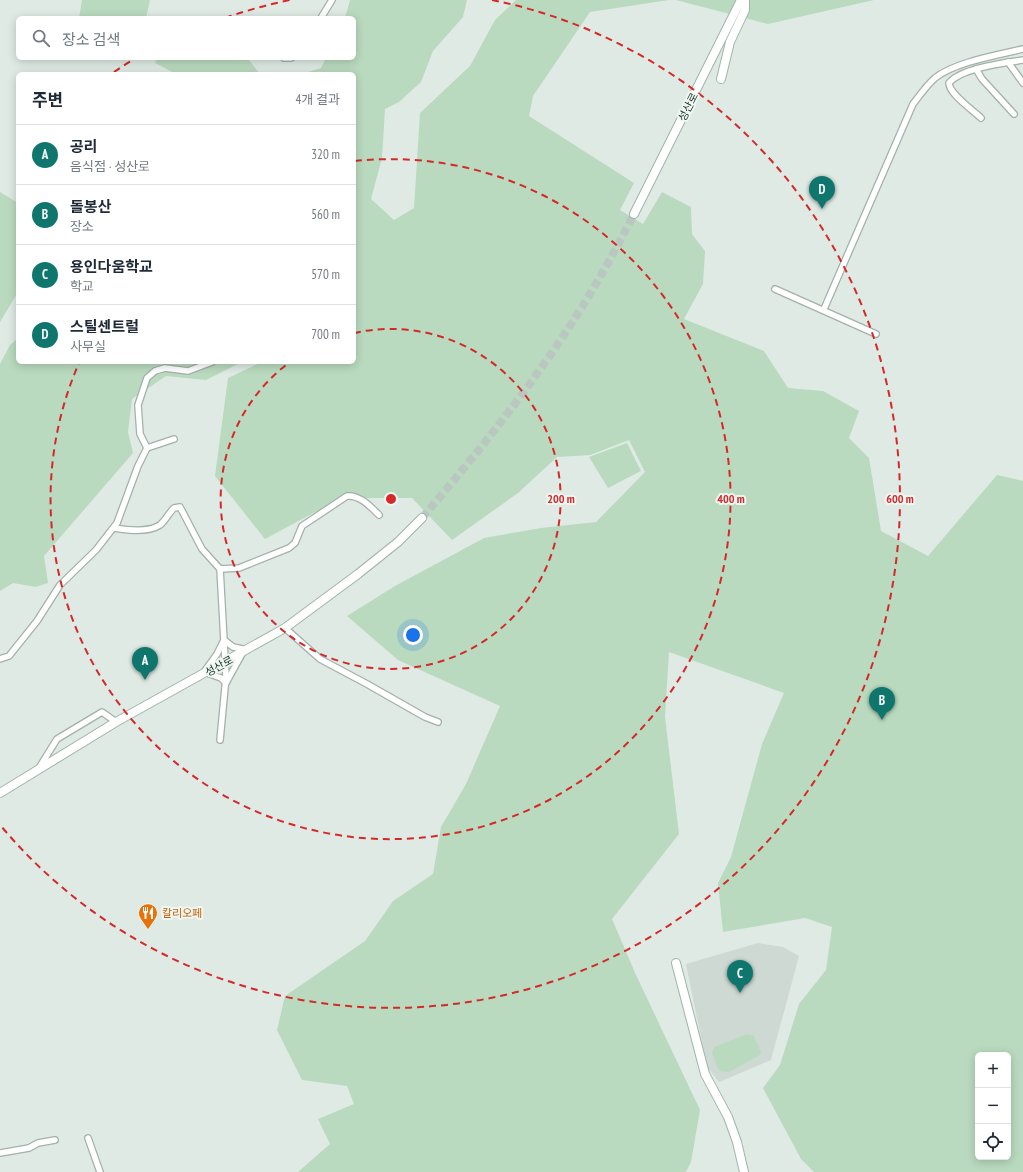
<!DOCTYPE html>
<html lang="ko">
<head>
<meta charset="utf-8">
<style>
  body { margin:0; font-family:"PT Sans Narrow","Noto Sans KR",sans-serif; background:#f6f6f7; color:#1f2937 }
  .controls { position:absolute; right:12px; bottom:12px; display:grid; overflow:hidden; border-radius:6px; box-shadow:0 2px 10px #0003 }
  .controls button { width:36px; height:36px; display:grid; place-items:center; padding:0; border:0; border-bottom:1px solid #e0e1e3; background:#fff; color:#1f2937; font:20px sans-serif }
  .you { position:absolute; left:413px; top:635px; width:14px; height:14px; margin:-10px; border:3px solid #fff; border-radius:50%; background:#1a73e8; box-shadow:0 0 0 6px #1a73e833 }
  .badge { display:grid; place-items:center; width:26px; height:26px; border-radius:50%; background:#0f766e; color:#fff; font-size:13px; font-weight:700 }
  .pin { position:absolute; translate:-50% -33px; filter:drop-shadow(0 1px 2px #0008) }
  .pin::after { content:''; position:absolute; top:21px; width:14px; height:12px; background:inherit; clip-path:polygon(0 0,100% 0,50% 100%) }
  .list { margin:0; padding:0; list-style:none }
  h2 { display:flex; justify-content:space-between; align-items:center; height:52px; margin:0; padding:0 16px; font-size:17px }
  h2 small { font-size:13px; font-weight:400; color:#747a83 }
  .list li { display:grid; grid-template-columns:26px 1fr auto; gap:12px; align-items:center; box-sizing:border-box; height:60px; padding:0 16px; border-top:1px solid #e0e1e3 }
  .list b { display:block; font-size:15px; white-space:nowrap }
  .list p { margin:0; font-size:13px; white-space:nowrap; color:#747a83 }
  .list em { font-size:13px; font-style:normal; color:#747a83 }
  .icon { flex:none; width:22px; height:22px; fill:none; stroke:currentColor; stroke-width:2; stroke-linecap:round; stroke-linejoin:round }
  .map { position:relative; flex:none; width:1023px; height:1172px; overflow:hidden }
  .search { position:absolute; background:#fff; box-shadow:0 2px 10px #0003; left:16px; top:16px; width:340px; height:44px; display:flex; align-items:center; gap:10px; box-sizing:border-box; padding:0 14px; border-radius:6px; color:#747a83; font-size:15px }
  .panel { position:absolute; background:#fff; box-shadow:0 2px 10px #0003; left:16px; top:72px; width:340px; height:292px; border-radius:6px }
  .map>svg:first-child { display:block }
</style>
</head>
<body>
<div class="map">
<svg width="1023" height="1172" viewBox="0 0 1023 1172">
  <rect width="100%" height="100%" fill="#dfeae4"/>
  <!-- built -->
  <path fill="#ced9d3" d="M 758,943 L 783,947 L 799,956 L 771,1060 L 719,1082 L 707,1067 L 686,964 Z"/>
  <!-- green -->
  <g fill="#b9dabf" fill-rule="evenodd">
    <path d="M 82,0 L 150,0 L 146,18 L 79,18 Z"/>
    <path d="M 350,0 L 467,0 L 463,17 L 433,51 L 421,82 L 399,102 L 385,109 L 382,158 L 371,199 L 394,220 L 414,208 L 420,113 L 470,66 L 495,20 L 516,0 L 669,0 L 590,12 L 533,96 L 529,116 L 634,183 L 620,210 L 643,224 L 662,192 L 691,207 L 692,234 L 705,251 L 703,284 L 684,319 L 764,351 L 788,388 L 823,391 L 859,411 L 849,438 L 869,458 L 881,531 L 928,556 L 997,475 L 1023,481 L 1023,1172 L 814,1172 L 801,1159 L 763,1088 L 780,1065 L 799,1004 L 826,970 L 832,927 L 805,918 L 723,932 L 718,883 L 731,857 L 762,744 L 784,693 L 669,652 L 665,717 L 679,834 L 612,919 L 636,975 L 700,1110 L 691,1162 L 686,1172 L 298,1172 L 330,1144 L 318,1119 L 354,1104 L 347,1086 L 302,1080 L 277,1030 L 285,996 L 365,941 L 393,901 L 433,874 L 441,827 L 466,784 L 500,706 L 398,660 L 347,616 L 395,586 L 484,538 L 541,528 L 596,522 L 645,472 L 629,440 L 590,455 L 557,457 L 518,493 L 452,540 L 412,498 L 341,498 L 265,539 L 215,476 L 228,378 L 262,362 L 354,362 L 354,74 L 302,74 L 321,68 L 326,58 L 354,58 L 354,18 L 345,18 ZM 978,1055 L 1008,1055 L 1008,1157 L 978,1157 Z"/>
    <path d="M 676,0 L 874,0 L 768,24 Z"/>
    <path d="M 157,58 L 249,58 L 249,60 L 260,74 L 176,74 L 155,63 Z"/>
    <path d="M 0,192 L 18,203 L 18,292 L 0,322 Z"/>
    <path d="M 18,338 L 18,362 L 240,363 L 206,380 L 166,376 L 132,399 L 128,432 L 133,453 L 44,556 L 48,583 L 36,587 L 13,583 L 0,591 L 0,364 L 10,345 Z"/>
    <path d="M 627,443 L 641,471 L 608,488 L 589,457 Z"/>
    <path d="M 747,1034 L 754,1036 L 761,1052 L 760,1055 L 729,1072 L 719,1071 L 712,1053 L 714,1047 Z"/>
  </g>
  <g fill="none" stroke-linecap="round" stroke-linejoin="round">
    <!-- secondary-tunnel -->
    <path stroke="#b9c7c0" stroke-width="8" stroke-dasharray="8 4" stroke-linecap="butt" d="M 422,518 C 481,449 539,377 587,299 C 604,271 619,243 634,214"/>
    <defs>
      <g id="street">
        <path d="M 321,18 L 332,0"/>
        <path d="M 284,58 L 291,58"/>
        <path d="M 1008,62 L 1023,83"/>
        <path d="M 976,69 L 982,79 L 1014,114"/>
        <path d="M 981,118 C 973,110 949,94 949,83 C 961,68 1004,63 1023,60"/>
        <path d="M 775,289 L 876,334"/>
        <path d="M 824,309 L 913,104 C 920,95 926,86 935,78 C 955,62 998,55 1023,49"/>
        <path d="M 147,448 L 174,439"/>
        <path d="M 114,528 C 127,530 147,533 160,525 C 165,521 169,513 174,508 L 180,507 L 202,549 L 220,569 L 226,677 L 220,740"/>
        <path d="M 220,569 L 239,568 L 289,548 L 295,543 L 302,526 L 347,496 C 360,495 370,506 379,515"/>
        <path d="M 285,628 L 320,659 L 367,684 L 425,717 L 438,722"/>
        <path d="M 0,659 L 9,656 L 37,621 L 60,585 L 96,550 L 117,523 L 138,466 L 147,448 L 140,434 L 138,405 L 147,378 L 155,371 L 165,368 L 188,371 L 212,362"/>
        <path d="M 204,672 L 217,654 L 224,640 L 233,647 L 247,650"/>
        <path d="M 207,673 L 221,678 L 226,683 L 243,652"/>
        <path d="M 39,768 L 57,739 L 102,712 L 116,722"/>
        <path d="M 88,1138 L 100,1172"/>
        <path d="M 0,1153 L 29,1148 L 38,1143 L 55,1140"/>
      </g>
      <g id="secondary">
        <path d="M 721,79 L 730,42 L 745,10 L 745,0"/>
        <path d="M 634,214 L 741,0"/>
        <path d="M 0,793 L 116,722 L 285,628 L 358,574 L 398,542 L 422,518"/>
        <path d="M 676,963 L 705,1074 L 728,1117 L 737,1142 L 744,1172"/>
      </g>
    </defs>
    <!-- street casing -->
    <use href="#street" stroke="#a2b1aa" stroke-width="8"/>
    <!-- secondary casing -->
    <use href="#secondary" stroke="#9fb5ab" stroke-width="10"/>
    <!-- street -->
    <use href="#street" stroke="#fff" stroke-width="5.5"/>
    <!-- secondary -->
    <use href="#secondary" stroke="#fff" stroke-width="8"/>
  </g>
  <!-- distance rings -->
  <g fill="none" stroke="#d62828" stroke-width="2" stroke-dasharray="7 5">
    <path d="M354 333A170 170 0 1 1 290 362"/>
    <path d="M355 161A340 340 0 1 1 79 363"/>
    <path d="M114 72A509 509 0 0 1 136 58M225 18A509 509 0 0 1 290 0M492 0A509 509 0 1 1 1 826"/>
  </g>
  <!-- icons -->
  <defs>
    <symbol id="restaurant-pin" viewBox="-11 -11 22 30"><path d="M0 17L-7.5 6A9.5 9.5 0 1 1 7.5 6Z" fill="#e8710a" stroke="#f0f7f2"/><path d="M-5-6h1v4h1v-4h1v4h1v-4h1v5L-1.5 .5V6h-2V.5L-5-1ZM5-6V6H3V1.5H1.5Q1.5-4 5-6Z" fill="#fff"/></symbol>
  </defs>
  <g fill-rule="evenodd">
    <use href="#restaurant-pin" x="137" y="902" width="22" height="30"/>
  </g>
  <g text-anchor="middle" stroke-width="4" stroke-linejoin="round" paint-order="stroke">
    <!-- street labels -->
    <g font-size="11" fill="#213930" stroke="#f0f7f2">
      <text transform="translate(688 107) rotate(-63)" y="4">성산로</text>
      <text transform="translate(219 666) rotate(-29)" y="4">성산로</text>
    </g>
    <!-- food labels -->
    <g font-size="11" fill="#c56008" stroke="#f0f7f2" text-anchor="start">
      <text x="162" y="917">칼리오페</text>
    </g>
  </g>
  <circle cx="391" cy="499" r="6" fill="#d62828" stroke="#f0f7f2" stroke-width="2"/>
  <g font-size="12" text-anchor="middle" font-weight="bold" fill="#d62828" stroke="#f0f7f2" stroke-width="4" stroke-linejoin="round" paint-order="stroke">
    <text x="561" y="503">200 m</text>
    <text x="731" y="503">400 m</text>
    <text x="900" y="503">600 m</text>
  </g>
</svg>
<div class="controls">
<button>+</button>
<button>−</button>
<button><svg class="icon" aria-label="locate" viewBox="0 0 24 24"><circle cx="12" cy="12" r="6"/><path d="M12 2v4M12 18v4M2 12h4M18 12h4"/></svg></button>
</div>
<div class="you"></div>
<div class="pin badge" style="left:145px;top:680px">A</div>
<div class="pin badge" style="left:882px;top:720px">B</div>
<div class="pin badge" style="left:740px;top:993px">C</div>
<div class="pin badge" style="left:822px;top:209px">D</div>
<div class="search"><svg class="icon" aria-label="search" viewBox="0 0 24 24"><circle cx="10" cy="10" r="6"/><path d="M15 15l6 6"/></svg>장소 검색</div>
<section class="panel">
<h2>주변<small>4개 결과</small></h2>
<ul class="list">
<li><span class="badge">A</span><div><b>공리</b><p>음식점 · 성산로</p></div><em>320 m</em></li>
<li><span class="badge">B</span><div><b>돌봉산</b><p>장소</p></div><em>560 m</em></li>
<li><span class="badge">C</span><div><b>용인다움학교</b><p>학교</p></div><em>570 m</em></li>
<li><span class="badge">D</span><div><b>스틸센트럴</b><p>사무실</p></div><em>700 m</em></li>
</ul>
</section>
</div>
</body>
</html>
